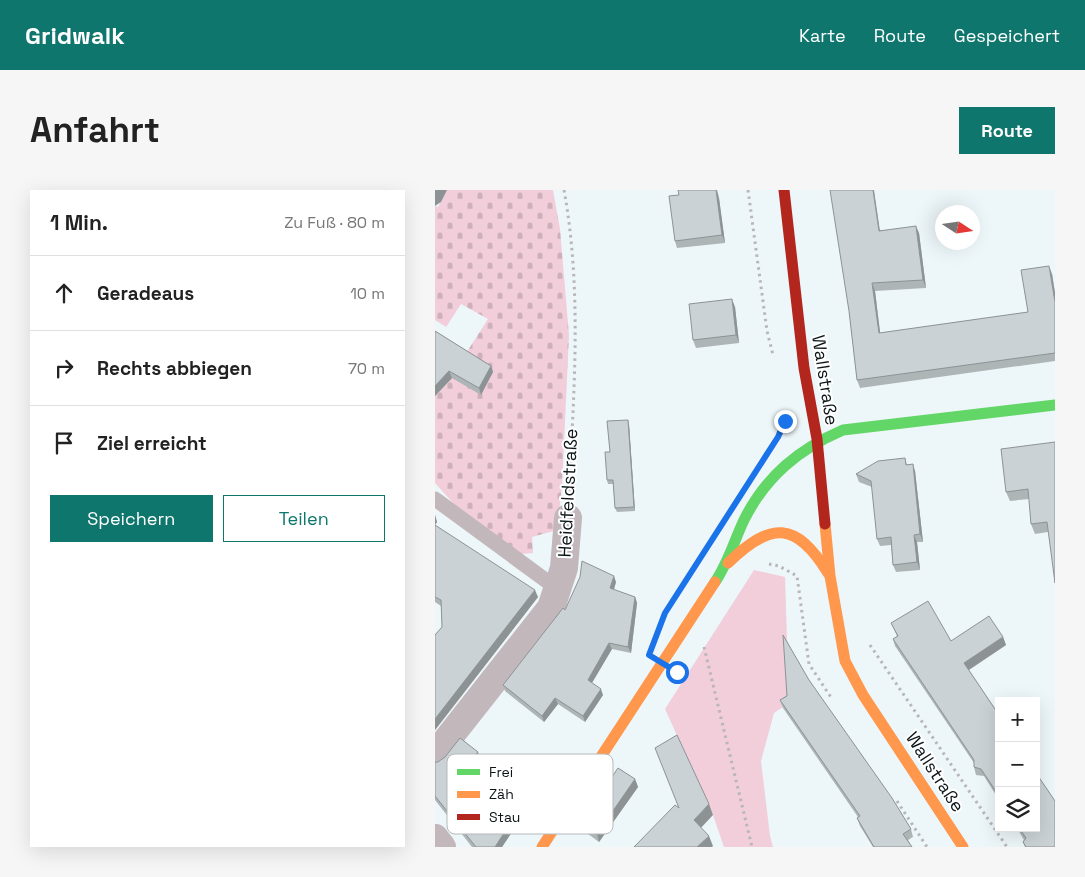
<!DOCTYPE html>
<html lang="de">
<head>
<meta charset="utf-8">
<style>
  body { margin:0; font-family:"Space Grotesk",sans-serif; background:#f6f6f6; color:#222 }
  .controls { position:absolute; right:15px; bottom:15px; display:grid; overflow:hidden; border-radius:0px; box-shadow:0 5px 20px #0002 }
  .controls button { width:45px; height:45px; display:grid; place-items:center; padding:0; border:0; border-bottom:1px solid #e0e0e0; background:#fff; color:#222; font:25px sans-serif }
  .compass { position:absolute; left:500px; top:15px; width:45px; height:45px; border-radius:50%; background:#fff; box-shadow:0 5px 20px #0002; rotate:102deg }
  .stop { position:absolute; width:15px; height:15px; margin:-11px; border:4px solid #1a73e8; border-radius:50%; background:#fff }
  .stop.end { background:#1a73e8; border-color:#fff; box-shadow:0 1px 5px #0008 }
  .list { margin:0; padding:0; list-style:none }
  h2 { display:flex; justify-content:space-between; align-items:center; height:65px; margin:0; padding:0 20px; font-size:21px }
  h2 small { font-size:16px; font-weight:400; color:#767676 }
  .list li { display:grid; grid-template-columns:32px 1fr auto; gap:15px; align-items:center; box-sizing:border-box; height:75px; padding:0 20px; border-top:1px solid #e0e0e0 }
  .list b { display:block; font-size:19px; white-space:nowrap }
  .list em { font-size:16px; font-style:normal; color:#767676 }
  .actions { display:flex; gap:10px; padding:15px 20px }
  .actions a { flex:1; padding:11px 0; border:1px solid #0f766e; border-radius:0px; text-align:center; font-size:18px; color:#0f766e }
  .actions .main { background:#0f766e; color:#fff }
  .icon { flex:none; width:28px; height:28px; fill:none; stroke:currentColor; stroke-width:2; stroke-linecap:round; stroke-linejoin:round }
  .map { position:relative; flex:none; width:620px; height:657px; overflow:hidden; border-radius:0px }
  header { display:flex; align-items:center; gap:30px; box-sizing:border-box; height:70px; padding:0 25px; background:#0f766e; color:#fff }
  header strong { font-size:24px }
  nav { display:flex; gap:28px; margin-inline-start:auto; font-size:18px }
  .intro { display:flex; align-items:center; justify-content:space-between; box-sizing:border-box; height:120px; padding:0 30px }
  h1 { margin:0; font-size:35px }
  .button { padding:12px 22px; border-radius:0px; background:#0f766e; color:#fff; font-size:18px; font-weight:700 }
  main { display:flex; gap:30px; padding:0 30px }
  aside { flex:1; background:#fff; border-radius:0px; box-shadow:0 5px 20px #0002 }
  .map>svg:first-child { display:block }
</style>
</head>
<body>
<header>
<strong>Gridwalk</strong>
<nav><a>Karte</a><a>Route</a><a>Gespeichert</a></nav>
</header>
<div class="intro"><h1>Anfahrt</h1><a class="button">Route</a></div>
<main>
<aside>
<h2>1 Min.<small>Zu Fuß · 80 m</small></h2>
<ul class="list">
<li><svg class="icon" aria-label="ahead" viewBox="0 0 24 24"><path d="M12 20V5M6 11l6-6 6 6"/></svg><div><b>Geradeaus</b></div><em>10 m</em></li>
<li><svg class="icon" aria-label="right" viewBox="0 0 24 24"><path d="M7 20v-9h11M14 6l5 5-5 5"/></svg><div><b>Rechts abbiegen</b></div><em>70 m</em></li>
<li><svg class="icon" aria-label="arrive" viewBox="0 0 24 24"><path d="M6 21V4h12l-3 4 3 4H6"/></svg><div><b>Ziel erreicht</b></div></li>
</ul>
<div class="actions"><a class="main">Speichern</a><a>Teilen</a></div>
</aside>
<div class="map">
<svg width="620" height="657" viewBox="0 0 620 657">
  <defs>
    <pattern id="cemetery-stones" width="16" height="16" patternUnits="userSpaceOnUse" patternTransform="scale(1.25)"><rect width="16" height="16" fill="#f1ceda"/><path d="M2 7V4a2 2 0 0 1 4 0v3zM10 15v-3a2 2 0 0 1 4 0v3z" fill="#cdb0ba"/></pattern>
  </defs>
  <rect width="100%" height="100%" fill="#edf6f9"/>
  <!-- grass -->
  <path fill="#f1ceda" d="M 319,380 L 350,387 L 354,513 L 339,523 L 326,571 L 335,646 L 338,657 L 289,657 L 278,625 L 230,519 Z"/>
  <!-- cemetery -->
  <path fill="url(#cemetery-stones)" d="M 1,0 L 118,0 L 125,39 L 134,145 L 127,296 L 122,340 L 97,347 L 98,363 L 87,364 L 26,322 L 0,293 L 0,191 L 28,168 L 53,129 L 26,114 L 11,137 L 0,130 L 0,16 L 3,17 L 8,7 L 0,3 Z"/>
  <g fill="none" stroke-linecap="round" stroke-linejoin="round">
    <!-- path -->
    <g stroke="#b8b6b8" stroke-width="3" stroke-dasharray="2.5 4" stroke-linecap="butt">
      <path d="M 129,0 C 147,99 139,201 134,301"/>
      <path d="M 313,0 L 332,141 L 338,165"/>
      <path d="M 344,243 L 350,230"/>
      <path d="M 334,374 L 344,376 L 362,386 L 374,474 L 397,509"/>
      <path d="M 435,455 L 572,657"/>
      <path d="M 269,457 L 317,657"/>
      <path d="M 462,611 L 492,657"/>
    </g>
    <!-- lane -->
    <path stroke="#c2b7bb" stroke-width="15" d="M 0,309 L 124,400"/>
    <!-- street -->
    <g stroke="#c2b7bb" stroke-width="28">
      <path d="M 0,565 L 116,418 L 129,378 L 133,328"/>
      <path d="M 0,648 L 7,657"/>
    </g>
    <!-- fast -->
    <path stroke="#63d668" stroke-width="11" d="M 280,392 C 293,373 299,351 309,330 C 331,286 364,259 408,240 L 620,215"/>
    <!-- slow -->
    <g stroke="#ff974d" stroke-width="11">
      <path d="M 390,334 L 395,386 L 410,471 L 428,505 L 528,657"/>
      <path d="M 293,373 C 336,331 361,331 393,383"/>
      <path d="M 107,657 L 280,392"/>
    </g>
    <!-- jam -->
    <path stroke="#b3261e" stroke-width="11" d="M 349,0 L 369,178 L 382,249 L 390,334"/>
  </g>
  <!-- wall -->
  <g fill="#aeb5b7">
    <path d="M 284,8 L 290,53 L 242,58 L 240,51 Z"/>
    <path d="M 445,40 L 484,43 L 491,98 L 440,101 L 445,143 L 593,122 L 617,84 L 620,103 L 620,171 L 425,198 L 422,190 L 414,121 Z"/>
    <path d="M 300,117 L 304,153 L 261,158 L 258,150 Z"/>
    <path d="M 0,141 L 56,176 L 58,182 L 46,205 L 17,188 L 0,206 Z"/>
    <path d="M 194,234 L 200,321 L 182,322 L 180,318 L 178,294 L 173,294 L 172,290 L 175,262 Z"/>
    <path d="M 620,252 L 613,342 L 600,344 L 596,334 L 594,309 L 575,311 L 571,302 Z"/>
    <path d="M 470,268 L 472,275 L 480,281 L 488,352 L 482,352 L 485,380 L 461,382 L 458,375 L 456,355 L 445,356 L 442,349 L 437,297 L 424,292 L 421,284 Z"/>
    <path d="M 0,325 L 2,332 L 0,335 L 103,407 L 0,540 L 0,445 L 7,437 L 6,416 L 0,412 Z"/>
    <path d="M 181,392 L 179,400 L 200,407 L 202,413 L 196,463 L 177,459 L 157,493 L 168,505 L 150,532 L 123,514 L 109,532 L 70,501 L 68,495 L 130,420 Z"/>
    <path d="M 456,433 L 516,451 L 568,447 L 571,455 L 534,480 L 564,525 L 564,610 L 549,586 L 541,585 L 539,577 L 539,573 L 460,456 L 458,449 L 462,446 Z"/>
    <path d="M 374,490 L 476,639 L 478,647 L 473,650 L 477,657 L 438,657 L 425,636 L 422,628 L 423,627 L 348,518 L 345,510 Z"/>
    <path d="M 46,569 L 32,582 L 55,605 L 72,594 L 108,595 L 67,657 L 37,657 L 0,610 L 0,572 Z"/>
    <path d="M 200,589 L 203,597 L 164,652 L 149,641 L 146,633 Z"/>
    <path d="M 582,638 L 601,638 L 620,657 L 590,657 L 588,652 L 589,650 Z"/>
  </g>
  <!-- shaded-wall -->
  <g fill="#8d9395">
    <path d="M 0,0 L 12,0 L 6,12 L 0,16 Z"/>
    <path d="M 281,0 L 282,0 L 284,8 L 290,53 L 287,45 Z"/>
    <path d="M 438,0 L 439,0 L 446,48 L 444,41 Z"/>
    <path d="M 481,36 L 484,43 L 491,98 L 488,90 Z"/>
    <path d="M 614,76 L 617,84 L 620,103 L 620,112 Z"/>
    <path d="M 437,93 L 440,101 L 446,150 L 444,143 Z"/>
    <path d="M 297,109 L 300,117 L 304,153 L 301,145 Z"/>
    <path d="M 56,176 L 58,182 L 46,205 L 44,198 Z"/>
    <path d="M 14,181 L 17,188 L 0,206 L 0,196 Z"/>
    <path d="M 193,230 L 194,234 L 200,321 L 199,317 Z"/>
    <path d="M 478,274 L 480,281 L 488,352 L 485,344 Z"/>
    <path d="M 0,325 L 2,332 L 0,335 Z"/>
    <path d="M 479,345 L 482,352 L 485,380 L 482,372 Z"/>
    <path d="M 179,386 L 181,392 L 177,405 L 175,398 Z"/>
    <path d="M 100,400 L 103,407 L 0,540 L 0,529 Z"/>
    <path d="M 200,407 L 202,413 L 196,463 L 193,457 Z"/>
    <path d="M 568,447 L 571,455 L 532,481 L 529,473 Z"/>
    <path d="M 174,453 L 177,459 L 155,496 L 153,490 Z"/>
    <path d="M 166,499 L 168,505 L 150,532 L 148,526 Z"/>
    <path d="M 120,508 L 123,514 L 109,532 L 107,526 Z"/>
    <path d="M 43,562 L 46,569 L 30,584 L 27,577 Z"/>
    <path d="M 105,587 L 108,595 L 67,657 L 60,657 Z"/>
    <path d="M 200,589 L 203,597 L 164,652 L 162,644 Z"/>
    <path d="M 274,614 L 278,625 L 263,641 L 259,630 Z"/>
    <path d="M 274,646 L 278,656 L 277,657 L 262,657 Z"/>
  </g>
  <!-- building -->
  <g fill="#cad2d5" stroke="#8d9395">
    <path d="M 243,0 L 281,0 L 287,45 L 240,51 L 234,6 L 244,5 Z"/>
    <path d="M 395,0 L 438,0 L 444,41 L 481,36 L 488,90 L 437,93 L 444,143 L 593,122 L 586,80 L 614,76 L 620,112 L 620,163 L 422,190 L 414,121 Z"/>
    <path d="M 297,109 L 301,145 L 258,150 L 254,114 Z"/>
    <path d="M 0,141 L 56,176 L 44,198 L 14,181 L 0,196 Z"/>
    <path d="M 193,230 L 199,317 L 180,318 L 178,290 L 172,290 L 170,262 L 175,262 L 172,231 Z"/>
    <path d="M 620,252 L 620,393 L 612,332 L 596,334 L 593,299 L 571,302 L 566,259 Z"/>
    <path d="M 470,268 L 471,275 L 478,274 L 485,344 L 479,345 L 482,372 L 458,375 L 456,347 L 442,349 L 436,291 L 421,284 L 443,271 Z"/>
    <path d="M 0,335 L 100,400 L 0,529 L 0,445 L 7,437 L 6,410 L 0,407 Z"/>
    <path d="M 147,371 L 179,386 L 175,398 L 200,407 L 193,457 L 174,453 L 153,490 L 166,499 L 148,526 L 120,508 L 107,526 L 68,495 L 128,418 L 130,420 L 145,387 Z"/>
    <path d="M 493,411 L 516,451 L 554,426 L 568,447 L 529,473 L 564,525 L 564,606 L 546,579 L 539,577 L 539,570 L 458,449 L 463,446 L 456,433 Z"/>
    <path d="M 348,445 L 374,490 L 457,608 L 476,639 L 468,644 L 477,657 L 439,657 L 422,628 L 425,626 L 345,510 L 352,506 Z"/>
    <path d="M 242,545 L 274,614 L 259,630 L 274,646 L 262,657 L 199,657 L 240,615 L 244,618 L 220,558 Z"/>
    <path d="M 25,548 L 43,562 L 27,577 L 55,605 L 70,592 L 72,594 L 92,576 L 105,587 L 60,657 L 41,657 L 0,606 L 0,572 L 3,572 L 10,567 Z"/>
    <path d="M 183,578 L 200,589 L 162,644 L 146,633 Z"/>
    <path d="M 601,583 L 620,611 L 620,657 L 591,657 L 588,652 L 591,648 L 584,638 L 601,638 Z"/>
  </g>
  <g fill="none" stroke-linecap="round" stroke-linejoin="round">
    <!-- route -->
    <path stroke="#1a73e8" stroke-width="6" d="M 242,482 L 214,465 L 230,423 L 343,247 L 350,231"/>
  </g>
  <g text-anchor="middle" stroke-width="4" stroke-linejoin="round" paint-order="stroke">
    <!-- street labels -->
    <g font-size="18" fill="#0c1517" stroke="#fff">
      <text transform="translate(390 190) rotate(81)" y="6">Wallstraße</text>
      <text transform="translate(133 303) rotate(-87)" y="6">Heidfeldstraße</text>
      <text transform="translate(500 582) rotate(57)" y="6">Wallstraße</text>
    </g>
  </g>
  <!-- legend -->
  <rect x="12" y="564" width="166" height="80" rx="8" fill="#fff" stroke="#b6b9b9" stroke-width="1"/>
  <rect x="22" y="579" width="23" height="6" fill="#63d668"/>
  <rect x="22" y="601" width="23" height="7" fill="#ff974d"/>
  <rect x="22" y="624" width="23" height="6" fill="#b3261e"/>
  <g font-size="14" fill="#0c1517">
    <text x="54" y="587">Frei</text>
    <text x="54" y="609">Zäh</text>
    <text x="54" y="632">Stau</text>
  </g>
</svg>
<div class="controls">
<button>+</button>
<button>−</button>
<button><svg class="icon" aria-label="layers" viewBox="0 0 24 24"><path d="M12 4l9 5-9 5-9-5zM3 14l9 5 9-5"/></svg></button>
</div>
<svg class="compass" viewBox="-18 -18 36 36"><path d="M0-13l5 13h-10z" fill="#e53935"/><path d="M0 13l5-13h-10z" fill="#767676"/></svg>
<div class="stop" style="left:242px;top:482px"></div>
<div class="stop end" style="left:350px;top:231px"></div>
</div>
</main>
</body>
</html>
